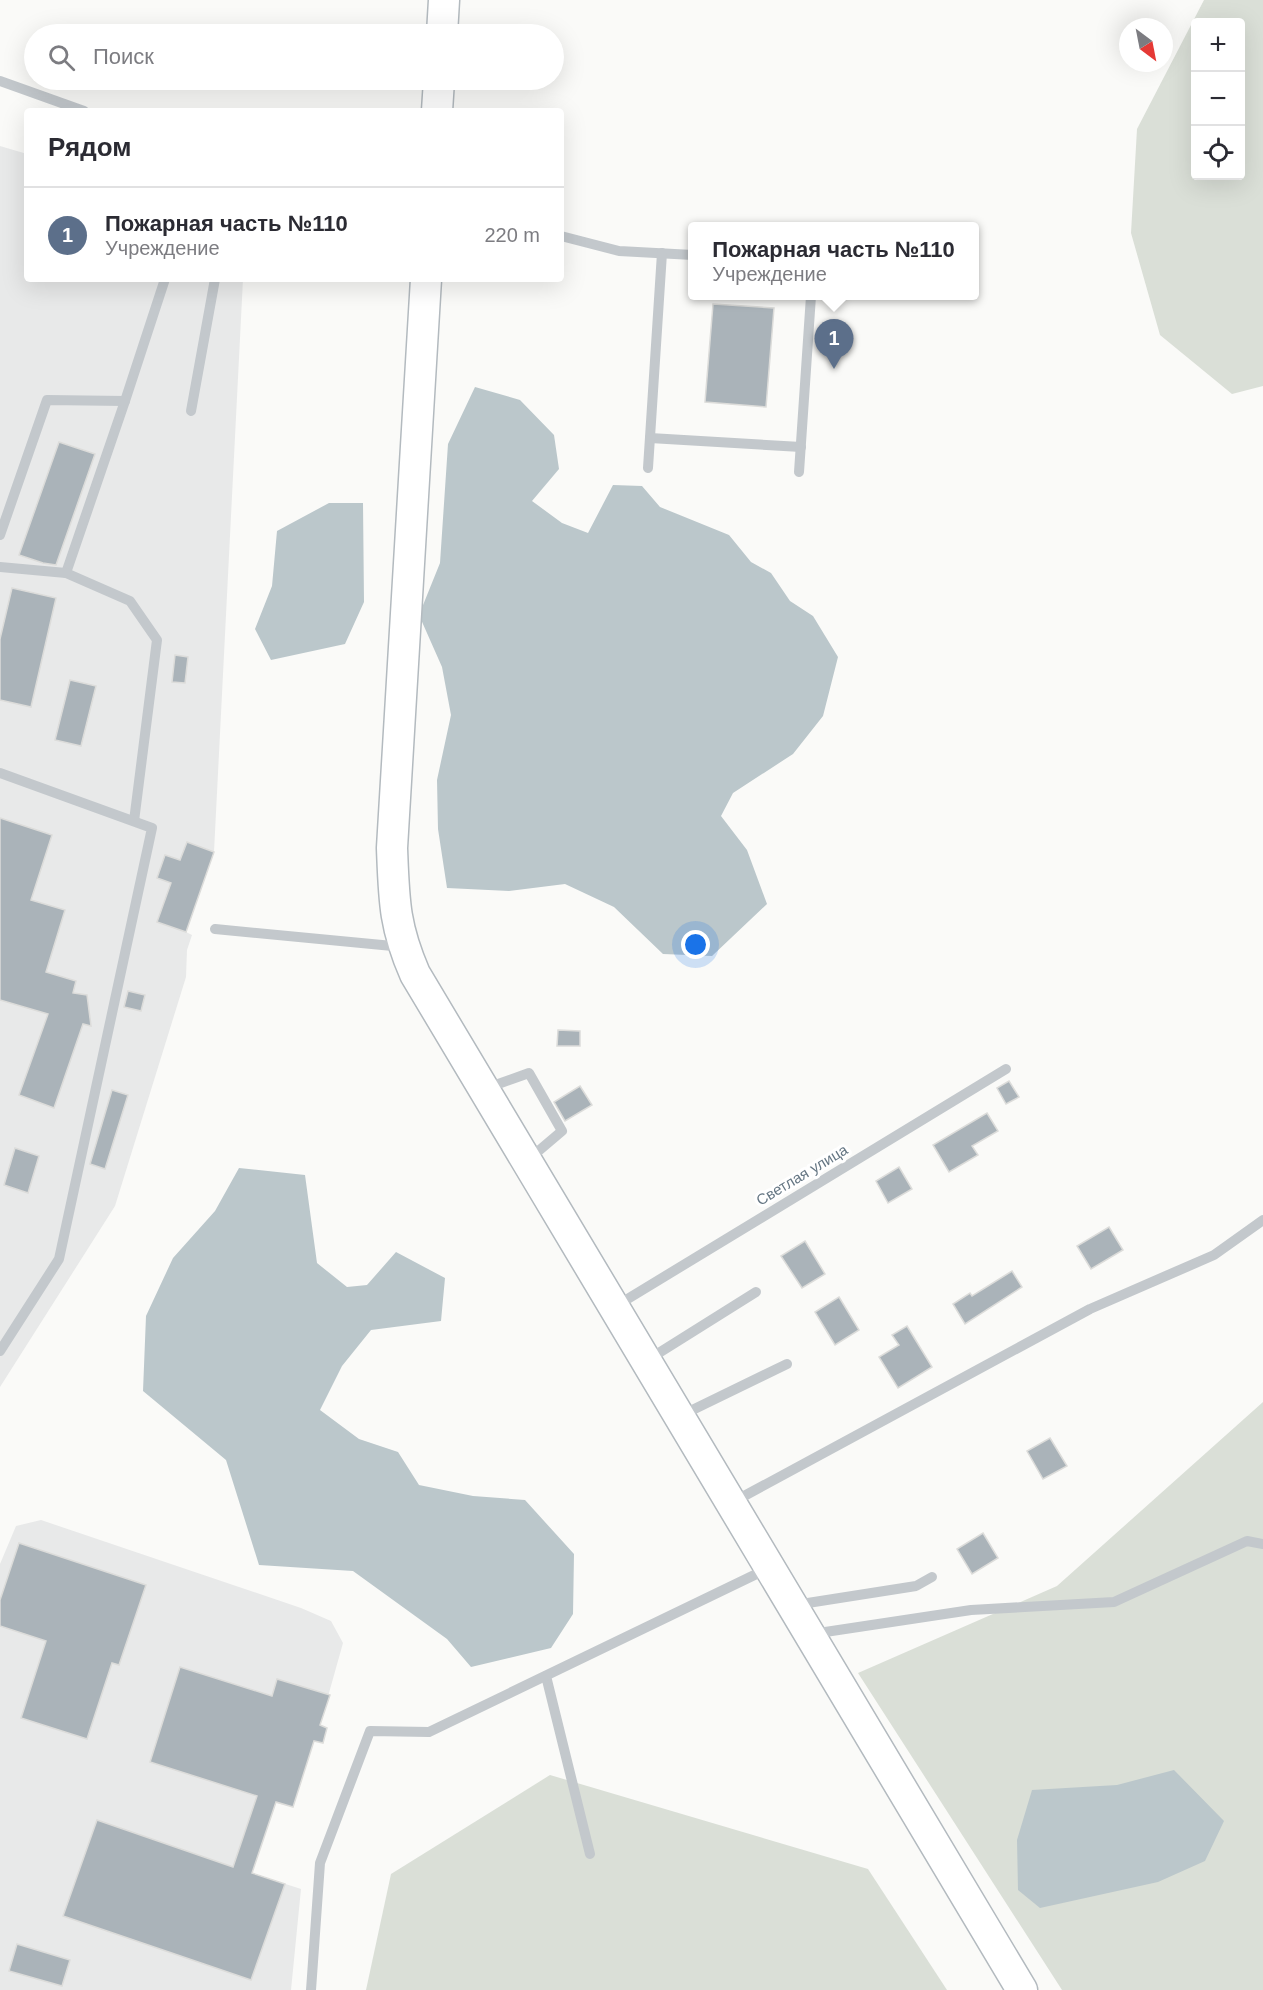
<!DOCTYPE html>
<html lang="ru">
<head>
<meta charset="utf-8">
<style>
  body { margin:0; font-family:Arial,sans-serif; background:#f2f2f3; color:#2b2b33 }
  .controls { position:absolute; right:18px; top:18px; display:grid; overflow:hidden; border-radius:6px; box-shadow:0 6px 24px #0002 }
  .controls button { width:54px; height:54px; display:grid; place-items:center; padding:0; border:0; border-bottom:2px solid #e1e1e2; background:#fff; color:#2b2b33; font:30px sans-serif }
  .compass { position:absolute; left:1119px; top:18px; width:54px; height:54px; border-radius:50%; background:#fff; box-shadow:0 6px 24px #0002; rotate:148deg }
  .you { position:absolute; left:696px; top:945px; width:21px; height:21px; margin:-15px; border:4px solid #fff; border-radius:50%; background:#1a73e8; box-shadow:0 0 0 9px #1a73e833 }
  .badge { display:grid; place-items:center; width:39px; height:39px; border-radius:50%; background:#ea580c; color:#fff; font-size:20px; font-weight:700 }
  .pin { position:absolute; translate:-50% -50px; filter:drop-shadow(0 2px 3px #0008) }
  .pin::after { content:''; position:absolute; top:32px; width:21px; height:18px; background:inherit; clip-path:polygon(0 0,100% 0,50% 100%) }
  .popup { position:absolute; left:688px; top:222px; width:291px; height:78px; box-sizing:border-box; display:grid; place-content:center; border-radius:6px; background:#fff; filter:drop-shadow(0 2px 4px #0005); font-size:20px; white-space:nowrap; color:#7c7c81 }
  .popup b { font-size:22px; color:#2b2b33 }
  .popup::after { content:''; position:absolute; left:50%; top:100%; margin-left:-12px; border:12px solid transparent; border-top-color:#fff }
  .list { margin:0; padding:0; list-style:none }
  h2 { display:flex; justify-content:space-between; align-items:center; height:78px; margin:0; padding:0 24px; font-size:26px }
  h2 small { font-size:20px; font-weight:400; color:#7c7c81 }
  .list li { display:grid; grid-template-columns:39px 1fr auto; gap:18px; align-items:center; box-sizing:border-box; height:96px; padding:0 24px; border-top:2px solid #e1e1e2 }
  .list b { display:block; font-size:22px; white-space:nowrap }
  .list p { margin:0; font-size:20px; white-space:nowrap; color:#7c7c81 }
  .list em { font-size:20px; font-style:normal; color:#7c7c81 }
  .icon { flex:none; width:33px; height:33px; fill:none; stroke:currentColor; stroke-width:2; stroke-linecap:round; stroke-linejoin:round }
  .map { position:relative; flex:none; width:1263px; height:1990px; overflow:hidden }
  .search { position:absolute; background:#fff; box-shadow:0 6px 24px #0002; left:24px; top:24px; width:540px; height:66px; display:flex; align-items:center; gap:15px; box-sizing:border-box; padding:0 21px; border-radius:33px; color:#7c7c81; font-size:22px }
  .panel { position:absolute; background:#fff; box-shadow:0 6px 24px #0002; left:24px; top:108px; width:540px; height:174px; border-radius:6px }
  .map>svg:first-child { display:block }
</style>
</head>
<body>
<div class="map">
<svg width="1263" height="1990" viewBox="0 0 1263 1990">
  <rect width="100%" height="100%" fill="#fafaf8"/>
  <!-- built -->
  <g fill="#e8e9e9">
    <path d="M 0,146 L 27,154 L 27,279 L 243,279 L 214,852 L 186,932 L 192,935 L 187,950 L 186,977 L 115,1206 L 0,1387 Z"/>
    <path d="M 41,1520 L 301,1608 L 331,1621 L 343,1643 L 320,1725 L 327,1728 L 323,1743 L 314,1741 L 293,1807 L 276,1803 L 252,1873 L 301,1889 L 291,1990 L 0,1990 L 0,1564 L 16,1526 Z"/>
  </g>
  <!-- green -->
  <g fill="#dadfd7" fill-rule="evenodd">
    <path d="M 1204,0 L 1263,0 L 1263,386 L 1232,394 L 1160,335 L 1131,233 L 1137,129 ZM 1196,22 L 1240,22 L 1240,176 L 1196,176 Z"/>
    <path d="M 1263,1402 L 1263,1990 L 1062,1990 L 858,1673 L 1057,1586 Z"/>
    <path d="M 550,1775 L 868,1869 L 947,1990 L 366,1990 L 391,1874 Z"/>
  </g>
  <!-- water -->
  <g fill="#bbc7cb">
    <path d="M 475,387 L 520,400 L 554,435 L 559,469 L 532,501 L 562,523 L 588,533 L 613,485 L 642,486 L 660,507 L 729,535 L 751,562 L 771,573 L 790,601 L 813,616 L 838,657 L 823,716 L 793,754 L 733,793 L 721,816 L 747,850 L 767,904 L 712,956 L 663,954 L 614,907 L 565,884 L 509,891 L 447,888 L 438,829 L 437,780 L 451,715 L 442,667 L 419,615 L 440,563 L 448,444 Z"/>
    <path d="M 329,503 L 363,503 L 364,602 L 345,644 L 271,660 L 255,629 L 272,586 L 277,531 Z"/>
    <path d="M 239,1168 L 305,1175 L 317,1263 L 347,1287 L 367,1285 L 396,1252 L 445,1278 L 441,1321 L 371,1330 L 342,1366 L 320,1410 L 359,1439 L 398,1452 L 419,1485 L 473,1496 L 525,1500 L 574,1554 L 573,1614 L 551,1648 L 471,1667 L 447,1639 L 353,1571 L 259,1565 L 226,1460 L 143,1391 L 146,1316 L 173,1258 L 215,1211 Z"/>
    <path d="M 1174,1770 L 1224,1821 L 1205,1861 L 1158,1882 L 1040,1908 L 1018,1890 L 1017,1840 L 1032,1790 L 1117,1785 Z"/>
  </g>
  <!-- building -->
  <g fill="#aab3b9" stroke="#dcdcda" stroke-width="1.5">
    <path d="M 713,304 L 774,308 L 766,407 L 705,402 Z"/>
    <path d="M 59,442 L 95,454 L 56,565 L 43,563 L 19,555 Z"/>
    <path d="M 12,588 L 56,598 L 31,707 L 0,700 L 0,639 Z"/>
    <path d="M 175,655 L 188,657 L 185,683 L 172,682 Z"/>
    <path d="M 70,680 L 96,686 L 81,746 L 55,740 Z"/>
    <path d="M 0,818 L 52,835 L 31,900 L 65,910 L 46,972 L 76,981 L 73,993 L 87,995 L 91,1026 L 83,1024 L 54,1108 L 19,1095 L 48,1014 L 0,1000 Z"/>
    <path d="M 187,842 L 214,852 L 186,932 L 157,922 L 171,883 L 157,878 L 165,855 L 180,860 Z"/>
    <path d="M 128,991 L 145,995 L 141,1011 L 124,1007 Z"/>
    <path d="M 558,1030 L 580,1031 L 580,1046 L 557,1046 Z"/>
    <path d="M 1009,1081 L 1019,1097 L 1006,1104 L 997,1088 Z"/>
    <path d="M 580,1086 L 592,1105 L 565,1121 L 554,1102 Z"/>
    <path d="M 112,1090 L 128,1095 L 105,1169 L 90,1164 Z"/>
    <path d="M 987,1113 L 998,1131 L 972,1146 L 978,1155 L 949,1172 L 933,1145 Z"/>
    <path d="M 15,1148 L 39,1156 L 28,1193 L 4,1185 Z"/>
    <path d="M 899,1167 L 912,1189 L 888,1203 L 876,1181 Z"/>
    <path d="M 1109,1227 L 1123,1250 L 1091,1269 L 1077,1246 Z"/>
    <path d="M 805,1241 L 825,1274 L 802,1288 L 781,1256 Z"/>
    <path d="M 1012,1271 L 1022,1287 L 965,1324 L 953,1304 L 970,1293 L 972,1296 Z"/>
    <path d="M 839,1297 L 859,1330 L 835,1345 L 815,1312 Z"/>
    <path d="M 907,1326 L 932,1367 L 898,1388 L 879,1357 L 899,1345 L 892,1335 Z"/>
    <path d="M 1050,1438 L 1067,1466 L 1043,1479 L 1027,1451 Z"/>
    <path d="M 983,1533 L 998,1558 L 972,1574 L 957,1549 Z"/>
    <path d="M 19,1543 L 146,1585 L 119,1665 L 112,1663 L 87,1739 L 21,1718 L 46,1641 L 0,1626 L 0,1600 Z"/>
    <path d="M 180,1667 L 272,1696 L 277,1679 L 330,1695 L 320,1725 L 327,1728 L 323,1743 L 314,1741 L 293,1807 L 276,1802 L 252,1873 L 285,1884 L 251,1980 L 63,1916 L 97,1820 L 233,1867 L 257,1796 L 150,1762 Z"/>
    <path d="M 17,1944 L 70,1960 L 62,1986 L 9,1971 Z"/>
  </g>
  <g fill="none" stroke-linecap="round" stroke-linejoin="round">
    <defs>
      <g id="secondary">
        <path d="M 442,34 L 444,0"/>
        <path d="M 437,111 L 439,80"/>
        <path d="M 426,279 L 392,848 C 394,900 394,926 415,974 L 1022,1990"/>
      </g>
    </defs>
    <!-- secondary casing -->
    <use href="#secondary" stroke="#b3babf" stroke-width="33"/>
    <!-- service -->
    <g stroke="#c3c8cc" stroke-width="10">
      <path d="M 0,81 L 84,111"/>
      <path d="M 561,236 L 619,251 L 693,255"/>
      <path d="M 125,401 L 66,573 L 130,601 L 157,640 L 134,821"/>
      <path d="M 191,411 L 215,279"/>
      <path d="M 650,438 L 801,447"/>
      <path d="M 648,468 L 662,253"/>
      <path d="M 799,472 L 811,296"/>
      <path d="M 0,535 L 47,400 L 125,401 L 165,279"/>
      <path d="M 0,567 L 66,573"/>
      <path d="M 0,773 L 152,828 L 59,1259 L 0,1351"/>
      <path d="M 215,929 L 403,947"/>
      <path d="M 487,1088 L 529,1073 L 562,1131 L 529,1159"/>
      <path d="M 616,1306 L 1006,1069"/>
      <path d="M 646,1361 L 756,1292"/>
      <path d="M 680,1416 L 787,1364"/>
      <path d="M 733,1502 L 1090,1309 L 1214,1255 L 1263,1220"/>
      <path d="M 795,1605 L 916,1586 L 932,1577"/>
      <path d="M 812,1634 L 971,1610 L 1114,1602 L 1247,1541 L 1263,1544"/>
      <path d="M 546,1676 L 590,1854"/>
      <path d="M 311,1990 L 320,1863 L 370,1731 L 429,1732 L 769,1568"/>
    </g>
    <!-- secondary -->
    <use href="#secondary" stroke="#fff" stroke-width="30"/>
  </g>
  <g text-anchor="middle" stroke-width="6" stroke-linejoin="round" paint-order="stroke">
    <!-- street labels -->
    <g font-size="15" fill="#657683" stroke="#fff">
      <text transform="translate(802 1175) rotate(-31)" y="5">Светлая улица</text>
    </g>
  </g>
</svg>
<div class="controls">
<button>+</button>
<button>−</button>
<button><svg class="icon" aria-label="locate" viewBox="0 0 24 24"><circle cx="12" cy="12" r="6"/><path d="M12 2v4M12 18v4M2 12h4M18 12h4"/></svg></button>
</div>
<svg class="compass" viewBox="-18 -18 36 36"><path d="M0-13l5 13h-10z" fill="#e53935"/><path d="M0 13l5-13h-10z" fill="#7c7c81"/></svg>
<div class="you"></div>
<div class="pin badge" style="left:834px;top:369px;background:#5c6f8a">1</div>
<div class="popup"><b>Пожарная часть №110</b>Учреждение</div>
<div class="search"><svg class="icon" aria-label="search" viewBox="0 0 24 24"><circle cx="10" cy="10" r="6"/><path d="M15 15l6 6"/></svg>Поиск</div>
<section class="panel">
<h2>Рядом<small></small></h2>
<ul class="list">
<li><span class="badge" style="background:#5c6f8a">1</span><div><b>Пожарная часть №110</b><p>Учреждение</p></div><em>220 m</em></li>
</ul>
</section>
</div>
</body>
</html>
